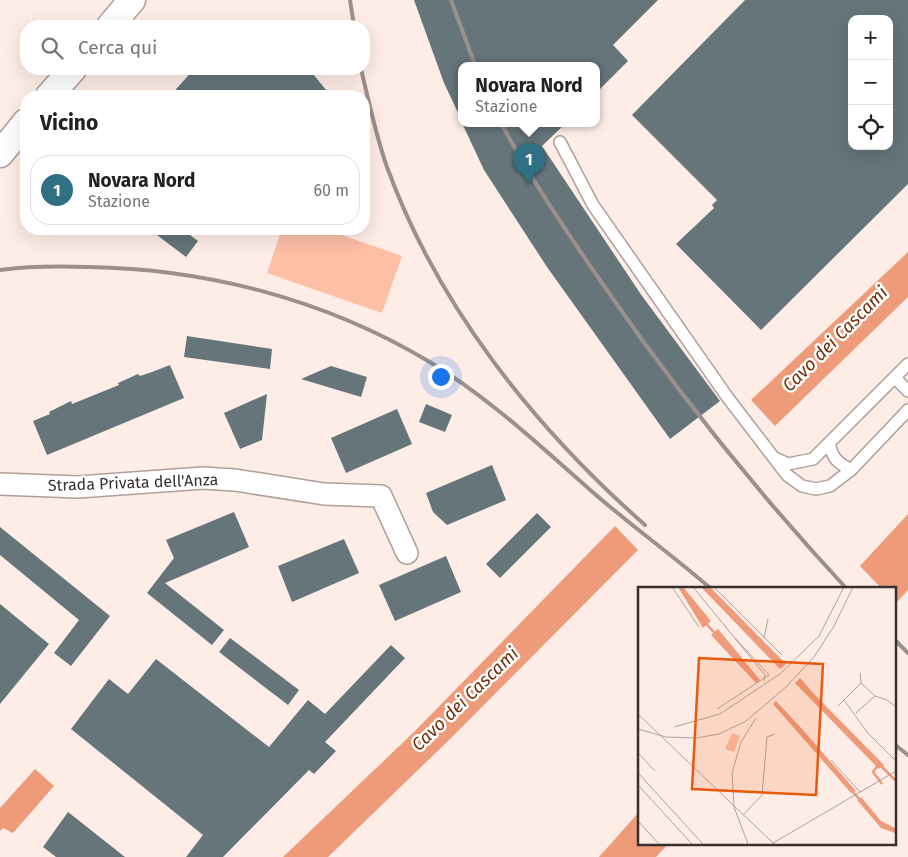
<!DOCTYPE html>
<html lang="it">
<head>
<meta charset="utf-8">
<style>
  body { margin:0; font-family:"Fira Sans",sans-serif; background:#f2f2f2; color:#202124 }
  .controls { position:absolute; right:15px; top:15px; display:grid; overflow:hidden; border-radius:10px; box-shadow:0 5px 20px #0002 }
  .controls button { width:45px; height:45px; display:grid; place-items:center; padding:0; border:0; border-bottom:1px solid #e0e0e0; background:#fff; color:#202124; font:25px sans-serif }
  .you { position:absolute; left:440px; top:376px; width:18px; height:18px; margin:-12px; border:4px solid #fff; border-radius:50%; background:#1a73e8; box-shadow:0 0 0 8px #1a73e833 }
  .badge { display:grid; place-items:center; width:32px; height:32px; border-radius:50%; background:#307084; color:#fff; font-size:16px; font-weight:700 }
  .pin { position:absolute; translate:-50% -41px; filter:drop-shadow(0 1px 2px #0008) }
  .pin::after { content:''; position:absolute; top:26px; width:18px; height:15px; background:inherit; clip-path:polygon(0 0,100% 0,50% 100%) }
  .popup { position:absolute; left:458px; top:62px; width:142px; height:65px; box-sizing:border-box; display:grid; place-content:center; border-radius:10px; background:#fff; filter:drop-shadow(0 1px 4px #0005); font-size:16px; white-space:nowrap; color:#757577 }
  .popup b { font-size:19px; color:#202124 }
  .popup::after { content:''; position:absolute; left:50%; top:100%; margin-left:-10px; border:10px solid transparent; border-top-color:#fff }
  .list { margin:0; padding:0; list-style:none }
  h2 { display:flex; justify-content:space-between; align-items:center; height:65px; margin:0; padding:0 20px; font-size:21px }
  h2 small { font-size:16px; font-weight:400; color:#757577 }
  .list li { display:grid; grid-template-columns:32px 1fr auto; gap:15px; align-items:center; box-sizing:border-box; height:70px; margin:0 10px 10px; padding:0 10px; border:1px solid #e0e0e0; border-radius:20px }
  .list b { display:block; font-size:19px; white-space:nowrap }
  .list p { margin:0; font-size:16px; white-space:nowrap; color:#757577 }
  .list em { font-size:16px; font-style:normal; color:#757577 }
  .icon { flex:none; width:28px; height:28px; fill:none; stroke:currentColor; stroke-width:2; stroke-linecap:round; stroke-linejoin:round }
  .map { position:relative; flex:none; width:908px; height:857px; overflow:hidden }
  .search { position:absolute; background:#fff; box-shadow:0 5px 20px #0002; left:20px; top:20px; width:350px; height:55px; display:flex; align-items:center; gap:12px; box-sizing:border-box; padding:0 18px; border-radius:20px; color:#757577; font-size:19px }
  .panel { position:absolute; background:#fff; box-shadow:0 5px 20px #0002; left:20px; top:90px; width:350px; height:145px; border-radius:20px }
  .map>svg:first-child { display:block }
</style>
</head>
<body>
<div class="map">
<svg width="908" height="857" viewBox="0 0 908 857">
  <rect width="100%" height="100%" fill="#feede6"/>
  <!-- green -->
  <path fill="#fdbfa6" d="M 282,229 L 325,229 L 402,256 L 382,313 L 267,273 Z"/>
  <!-- water -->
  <g fill="#ed9b79">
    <path d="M 908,252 L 908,297 L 775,426 L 751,400 Z"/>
    <path d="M 908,514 L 908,590 L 896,603 L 894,601 L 894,588 L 881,588 L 860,566 Z"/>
    <path d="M 615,526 L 638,550 L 448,741 L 328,857 L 283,857 L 415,731 Z"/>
    <path d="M 35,769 L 54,786 L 13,833 L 3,828 L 0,831 L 0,808 Z"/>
    <path d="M 639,812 L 639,843 L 669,843 L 656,857 L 599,857 Z"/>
  </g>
  <!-- building -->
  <g fill="#65757a" fill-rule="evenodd">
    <path d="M 414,0 L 658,0 L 613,45 L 628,61 L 596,93 L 596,65 L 462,65 L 462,121 L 444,83 Z"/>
    <path d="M 745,0 L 908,0 L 908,184 L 761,330 L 676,244 L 714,208 L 712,205 L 717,200 L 632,115 ZM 852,19 L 889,19 L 889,146 L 852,146 Z"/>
    <path d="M 194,69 L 309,69 L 331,96 L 170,96 Z"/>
    <path d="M 462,123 L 566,123 L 542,146 L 642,296 L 720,401 L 670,439 L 547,267 L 484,170 Z"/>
    <path d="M 149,229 L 182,229 L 198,241 L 186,257 Z"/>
    <path d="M 187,336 L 272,349 L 270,369 L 184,357 Z"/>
    <path d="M 170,365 L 184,398 L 47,455 L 33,421 L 50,414 L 49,412 L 71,401 L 72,404 L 119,385 L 118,383 L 138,374 L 140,376 L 152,372 Z"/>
    <path d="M 331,366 L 367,377 L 361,397 L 301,379 Z"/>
    <path d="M 267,394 L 262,440 L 240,449 L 224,413 Z"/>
    <path d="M 426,404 L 452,415 L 445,432 L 419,422 Z"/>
    <path d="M 397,409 L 412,444 L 346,473 L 331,438 Z"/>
    <path d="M 492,465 L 506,500 L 447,525 L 433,512 L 426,493 Z"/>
    <path d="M 234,512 L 249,547 L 165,583 L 224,630 L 212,645 L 147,593 L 174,558 L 166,540 Z"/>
    <path d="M 537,513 L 551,527 L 500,578 L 486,564 Z"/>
    <path d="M 0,527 L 110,616 L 71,666 L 54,653 L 79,620 L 0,555 Z"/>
    <path d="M 344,539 L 359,573 L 292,602 L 278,566 Z"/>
    <path d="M 446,556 L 461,592 L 395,621 L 379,585 Z"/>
    <path d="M 0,604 L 49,644 L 0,704 Z"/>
    <path d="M 230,638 L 299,690 L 288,705 L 219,652 Z"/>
    <path d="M 391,645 L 405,658 L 325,742 L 336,751 L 314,774 L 309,770 L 223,857 L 186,857 L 203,835 L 71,729 L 109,679 L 128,694 L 156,659 L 269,747 L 308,700 L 325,714 Z"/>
    <path d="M 68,812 L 125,857 L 56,857 L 43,847 Z"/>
  </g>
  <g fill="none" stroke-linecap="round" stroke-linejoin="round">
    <defs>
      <g id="service">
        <path d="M 560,142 L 593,205 L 728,398 L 787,475 L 802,486 L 816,489 L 830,486 L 851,470 L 908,410"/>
        <path d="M 895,378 L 908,391"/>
        <path d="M 829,444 C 833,459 838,463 851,470"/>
        <path d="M 775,458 L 788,464 L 813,459 L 908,364"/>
      </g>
      <path id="minor" d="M 0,484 L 78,487 L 203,478 L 235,480 L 324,494 L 381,496 L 407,553"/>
      <g id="tertiary">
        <path d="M 110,26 L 132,0"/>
        <path d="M 49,96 L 73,69"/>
        <path d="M 0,154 L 26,122"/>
      </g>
    </defs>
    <!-- service casing -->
    <use href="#service" stroke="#af9f98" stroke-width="14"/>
    <!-- minor casing -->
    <use href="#minor" stroke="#af9f98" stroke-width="24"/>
    <!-- tertiary casing -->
    <use href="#tertiary" stroke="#af9f98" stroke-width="29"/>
    <!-- service -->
    <use href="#service" stroke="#fff" stroke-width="11"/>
    <!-- minor -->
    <use href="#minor" stroke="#fff" stroke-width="21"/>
    <!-- tertiary -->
    <use href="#tertiary" stroke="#fff" stroke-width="26"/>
    <!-- rail -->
    <g stroke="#9c908b" stroke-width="4">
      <path d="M 350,0 L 354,26"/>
      <path d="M 451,0 L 475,65"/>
      <path d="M 361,69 C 369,102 376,136 387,167 C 438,307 535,428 645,525"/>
      <path d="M 501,123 C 531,179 566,231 602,283 C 676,391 757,492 846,588"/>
      <path d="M 0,270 C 29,266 60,266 89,267 C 208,269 326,300 428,361 C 490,398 542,448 596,495 C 633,527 672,555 709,587"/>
      <path d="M 894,639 L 908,653"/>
      <path d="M 894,744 L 908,755"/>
    </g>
  </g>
  <g text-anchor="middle" stroke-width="5" stroke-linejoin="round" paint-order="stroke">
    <!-- street labels -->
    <g font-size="16" fill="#37312e" stroke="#fff">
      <text transform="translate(133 482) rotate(-2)" y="6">Strada Privata dell'Anza</text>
    </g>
    <!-- water labels -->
    <g font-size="18" font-style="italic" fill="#742c05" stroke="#fff">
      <text transform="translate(835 339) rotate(-45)" y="6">Cavo dei Cascami</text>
      <text transform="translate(465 699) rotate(-44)" y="6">Cavo dei Cascami</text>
    </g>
  </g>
  <!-- overview -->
  <g transform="translate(638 587)">
    <rect width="258" height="258" fill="#feede6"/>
    <path d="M 94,146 L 102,149 L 96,165 L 87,162 Z" fill="#fdbfa6"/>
    <path d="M 40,0 L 45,0 L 73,34 L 65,41 ZM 63,0 L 72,0 L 148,77 L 142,82 ZM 80,42 L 122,93 L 118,96 L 73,48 ZM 162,91 L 176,107 L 246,178 L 241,182 L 157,96 ZM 138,114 L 165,143 L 218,204 L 213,206 L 135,117 ZM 223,210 L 243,234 L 257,241 L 257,246 L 243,241 L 219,213 Z" fill="#ed9b79"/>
    <path fill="none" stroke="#ed9b79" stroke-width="2.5" d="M 67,35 L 79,49M 241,177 L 235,185 L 244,197M 242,178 L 258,194M 212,202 L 224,215"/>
    <path fill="none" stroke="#aea29c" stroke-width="1" d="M 34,0 L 61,40M 55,0 L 127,88 L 126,94M 76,0 L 144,68M 126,51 L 130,32M 222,86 L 223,96 L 237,109 L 249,113 L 258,120M 206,113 L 229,145 L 258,174M 200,119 L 223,96M 79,122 L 131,88 L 97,51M 218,126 L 237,109M 0,127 L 136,257M 36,140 L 82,127 L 142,87 L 181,49 L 206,0M 0,142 L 28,150 L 58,151 L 81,147 L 108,134 L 148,100 L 176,70 L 196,39 L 215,0M 0,166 L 17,184M 193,173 L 222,205M 0,186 L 65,257M 0,198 L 54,257M 105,228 L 124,208 L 129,150 L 137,147M 0,234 L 21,257M 135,256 L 258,184M 110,257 L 96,220 L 94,186 L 103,155 L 118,131"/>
    <path fill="#e8590c" fill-opacity="0.15" stroke="#e8590c" stroke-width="2.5" d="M 61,71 L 185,77 L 178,208 L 54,202 Z"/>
    <rect width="258" height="258" fill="none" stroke="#37312e" stroke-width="2.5"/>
  </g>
</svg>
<div class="controls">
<button>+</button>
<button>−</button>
<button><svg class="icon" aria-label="locate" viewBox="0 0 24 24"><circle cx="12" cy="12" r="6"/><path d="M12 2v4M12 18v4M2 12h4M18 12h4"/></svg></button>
</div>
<div class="you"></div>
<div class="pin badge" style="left:529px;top:184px">1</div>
<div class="popup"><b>Novara Nord</b>Stazione</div>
<div class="search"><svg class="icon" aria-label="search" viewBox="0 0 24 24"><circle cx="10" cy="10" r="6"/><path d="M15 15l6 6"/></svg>Cerca qui</div>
<section class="panel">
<h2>Vicino<small></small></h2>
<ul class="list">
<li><span class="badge">1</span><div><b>Novara Nord</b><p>Stazione</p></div><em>60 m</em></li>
</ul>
</section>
</div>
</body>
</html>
